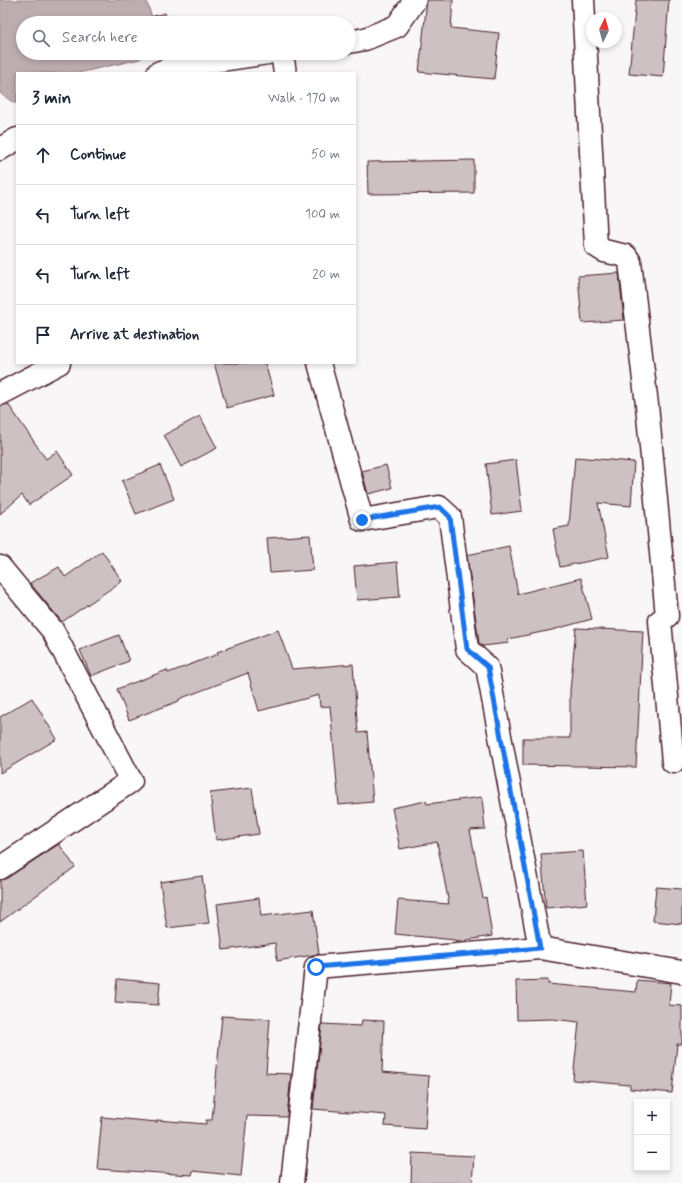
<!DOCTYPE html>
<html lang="en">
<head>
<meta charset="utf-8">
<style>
  body { margin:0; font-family:Mynerve,sans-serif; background:#f6f6f7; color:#1f2937 }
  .controls { position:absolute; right:12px; bottom:12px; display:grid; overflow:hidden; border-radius:0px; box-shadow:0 2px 6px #0003 }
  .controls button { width:36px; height:36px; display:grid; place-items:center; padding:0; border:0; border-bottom:1px solid #e0e1e3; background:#fff; color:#1f2937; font:20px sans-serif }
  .compass { position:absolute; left:586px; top:12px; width:36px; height:36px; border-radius:50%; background:#fff; box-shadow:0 2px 6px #0003; rotate:5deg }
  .stop { position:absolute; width:12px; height:12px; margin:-9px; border:3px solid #1a73e8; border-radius:50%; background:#fff }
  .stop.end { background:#1a73e8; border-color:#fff; box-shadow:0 1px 4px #0008 }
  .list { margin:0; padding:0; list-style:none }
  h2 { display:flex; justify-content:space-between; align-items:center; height:52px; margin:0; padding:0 16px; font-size:17px }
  h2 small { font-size:13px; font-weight:400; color:#747a83 }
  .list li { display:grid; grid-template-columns:26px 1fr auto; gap:12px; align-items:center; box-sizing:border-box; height:60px; padding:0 16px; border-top:1px solid #e0e1e3 }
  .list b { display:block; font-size:15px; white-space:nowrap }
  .list em { font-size:13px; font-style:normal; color:#747a83 }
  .icon { flex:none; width:22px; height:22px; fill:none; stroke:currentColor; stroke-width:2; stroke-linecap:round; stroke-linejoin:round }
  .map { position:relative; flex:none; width:682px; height:1183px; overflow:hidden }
  .search { position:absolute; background:#fff; box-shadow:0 2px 6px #0003; left:16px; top:16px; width:340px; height:44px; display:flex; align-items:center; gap:10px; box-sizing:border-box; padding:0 14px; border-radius:22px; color:#747a83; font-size:15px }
  .panel { position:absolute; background:#fff; box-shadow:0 2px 6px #0003; left:16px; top:72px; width:340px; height:292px; border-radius:0px }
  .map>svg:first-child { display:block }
</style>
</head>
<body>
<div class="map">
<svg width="682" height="1183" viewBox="0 0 682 1183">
  <rect width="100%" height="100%" fill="#f8f6f7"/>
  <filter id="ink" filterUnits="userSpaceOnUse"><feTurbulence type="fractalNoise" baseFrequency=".025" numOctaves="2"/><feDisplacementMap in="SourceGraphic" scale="8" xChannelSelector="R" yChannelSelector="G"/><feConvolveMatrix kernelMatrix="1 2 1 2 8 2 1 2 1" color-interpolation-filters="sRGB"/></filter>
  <g filter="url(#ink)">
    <!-- water -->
    <path fill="#bdadb0" stroke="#8f747b" d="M 0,0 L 146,0 L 154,23 L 23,23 L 23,53 L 145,53 L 140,59 L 78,73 L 17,73 L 17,103 L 14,103 L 2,95 L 0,92 Z"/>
    <!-- building -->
    <g fill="#cdc1c4" stroke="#4a1f2b">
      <path d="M 427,0 L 453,0 L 451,28 L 499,33 L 494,79 L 419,72 Z"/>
      <path d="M 636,0 L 669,0 L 663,77 L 629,74 Z"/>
      <path d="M 165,13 L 168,23 L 128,23 Z"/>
      <path d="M 474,160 L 474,193 L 368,194 L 367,162 Z"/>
      <path d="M 619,273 L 624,320 L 582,323 L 578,276 Z"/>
      <path d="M 214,363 L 265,363 L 274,395 L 227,408 Z"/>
      <path d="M 8,404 L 46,459 L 57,451 L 73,475 L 29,505 L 22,495 L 0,514 L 0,406 Z"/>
      <path d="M 200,416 L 217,448 L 181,467 L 164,435 Z"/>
      <path d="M 575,457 L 634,462 L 631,506 L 598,503 L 609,557 L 560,567 L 553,529 L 569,526 Z"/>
      <path d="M 516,460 L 522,511 L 492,515 L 486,464 Z"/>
      <path d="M 160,465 L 174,499 L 136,514 L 122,481 Z"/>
      <path d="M 386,465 L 392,488 L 368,494 L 362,471 Z"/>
      <path d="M 310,535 L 313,570 L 270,573 L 267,538 Z"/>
      <path d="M 509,546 L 518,594 L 581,578 L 592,619 L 552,630 L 508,639 L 509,643 L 483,646 L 479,643 L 467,555 Z"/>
      <path d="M 102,551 L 122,581 L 62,622 L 30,583 L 59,567 L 65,577 Z"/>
      <path d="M 397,562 L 400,597 L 357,600 L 354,566 Z"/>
      <path d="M 576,628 L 643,631 L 636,767 L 523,765 L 523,738 L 570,738 L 570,691 Z"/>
      <path d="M 278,630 L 292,669 L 353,664 L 358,733 L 367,732 L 373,802 L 339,805 L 330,706 L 320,707 L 319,695 L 259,711 L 248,673 L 179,699 L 179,701 L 129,720 L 117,689 L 167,670 L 168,673 L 218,654 L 217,652 Z"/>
      <path d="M 119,635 L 129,661 L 91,676 L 80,650 Z"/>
      <path d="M 32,698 L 57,739 L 0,773 L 0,717 Z"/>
      <path d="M 252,788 L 259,834 L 216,840 L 210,793 Z"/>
      <path d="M 482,797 L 485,829 L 470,830 L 483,898 L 486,897 L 492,936 L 455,942 L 455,940 L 395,934 L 398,900 L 449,904 L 437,842 L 400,849 L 392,808 L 426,801 L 427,804 Z"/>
      <path d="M 59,844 L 75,867 L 0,922 L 0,880 L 7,878 Z"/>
      <path d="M 583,851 L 587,904 L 546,908 L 541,854 Z"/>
      <path d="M 202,876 L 209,923 L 167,928 L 160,882 Z"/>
      <path d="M 656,887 L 682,889 L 682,924 L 653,921 Z"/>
      <path d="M 259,898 L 261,916 L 313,910 L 319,954 L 277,961 L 275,943 L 223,950 L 217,904 Z"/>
      <path d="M 117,979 L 160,983 L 158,1005 L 115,1002 Z"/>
      <path d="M 548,980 L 548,984 L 636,992 L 637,980 L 671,983 L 669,1005 L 682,1006 L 682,1044 L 677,1044 L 672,1093 L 630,1089 L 630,1085 L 573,1080 L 579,1022 L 553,1019 L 517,1020 L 516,981 Z"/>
      <path d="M 222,1016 L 270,1019 L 266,1073 L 291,1074 L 287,1117 L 247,1116 L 241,1176 L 193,1171 L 192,1175 L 97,1169 L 102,1117 L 157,1122 L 157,1120 L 206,1124 L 206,1120 L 212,1120 Z"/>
      <path d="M 362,1020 L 384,1021 L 382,1072 L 429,1076 L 425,1129 L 385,1126 L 386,1115 L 313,1109 L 322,1024 L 361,1026 Z"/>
      <path d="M 412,1153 L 474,1156 L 472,1183 L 411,1183 Z"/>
    </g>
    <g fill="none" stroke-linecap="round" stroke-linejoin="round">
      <defs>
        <g id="street">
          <path d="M 583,0 L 596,246 L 604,251 L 626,256 L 630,262 L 647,405 L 667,616 L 660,621 L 673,762"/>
          <path d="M 349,42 L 365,39 L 397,26 L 415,0"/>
          <path d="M 282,53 L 285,73"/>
          <path d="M 158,73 L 173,67 L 268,53"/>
          <path d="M 0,149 L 17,139"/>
          <path d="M 319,363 L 362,520 L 439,507 L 450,517 L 467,649 L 487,667 L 540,948 L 682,972"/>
          <path d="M 0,394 L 59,363"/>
          <path d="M 0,567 L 53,631 L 131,781 L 0,868"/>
          <path d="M 292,1183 L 316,967 L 540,948"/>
        </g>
      </defs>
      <!-- street casing -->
      <use href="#street" stroke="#4a1f2b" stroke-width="25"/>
      <!-- street -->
      <use href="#street" stroke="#fff" stroke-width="22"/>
    </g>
  </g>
  <g fill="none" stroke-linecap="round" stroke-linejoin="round" filter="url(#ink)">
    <!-- route -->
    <path stroke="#1a73e8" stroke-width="5" d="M 316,967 L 540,948 L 488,667 L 467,649 L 450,517 L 440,507 L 362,520"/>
  </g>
</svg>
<div class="controls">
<button>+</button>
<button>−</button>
</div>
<svg class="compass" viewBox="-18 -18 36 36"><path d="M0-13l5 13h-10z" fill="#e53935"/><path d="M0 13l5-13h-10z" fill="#747a83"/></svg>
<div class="stop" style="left:316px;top:967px"></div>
<div class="stop end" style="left:362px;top:520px"></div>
<div class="search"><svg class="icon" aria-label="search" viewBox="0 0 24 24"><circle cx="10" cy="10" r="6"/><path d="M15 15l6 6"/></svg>Search here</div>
<section class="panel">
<h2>3 min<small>Walk · 170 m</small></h2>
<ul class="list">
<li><svg class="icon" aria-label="ahead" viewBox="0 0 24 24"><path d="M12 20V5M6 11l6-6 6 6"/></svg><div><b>Continue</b></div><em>50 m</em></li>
<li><svg class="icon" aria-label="left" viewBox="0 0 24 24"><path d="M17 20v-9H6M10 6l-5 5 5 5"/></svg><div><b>Turn left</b></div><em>100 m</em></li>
<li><svg class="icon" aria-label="left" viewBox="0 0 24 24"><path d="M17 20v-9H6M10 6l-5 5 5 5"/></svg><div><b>Turn left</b></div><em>20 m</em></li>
<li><svg class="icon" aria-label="arrive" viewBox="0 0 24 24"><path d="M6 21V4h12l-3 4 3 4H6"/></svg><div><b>Arrive at destination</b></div></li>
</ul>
</section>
</div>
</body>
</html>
